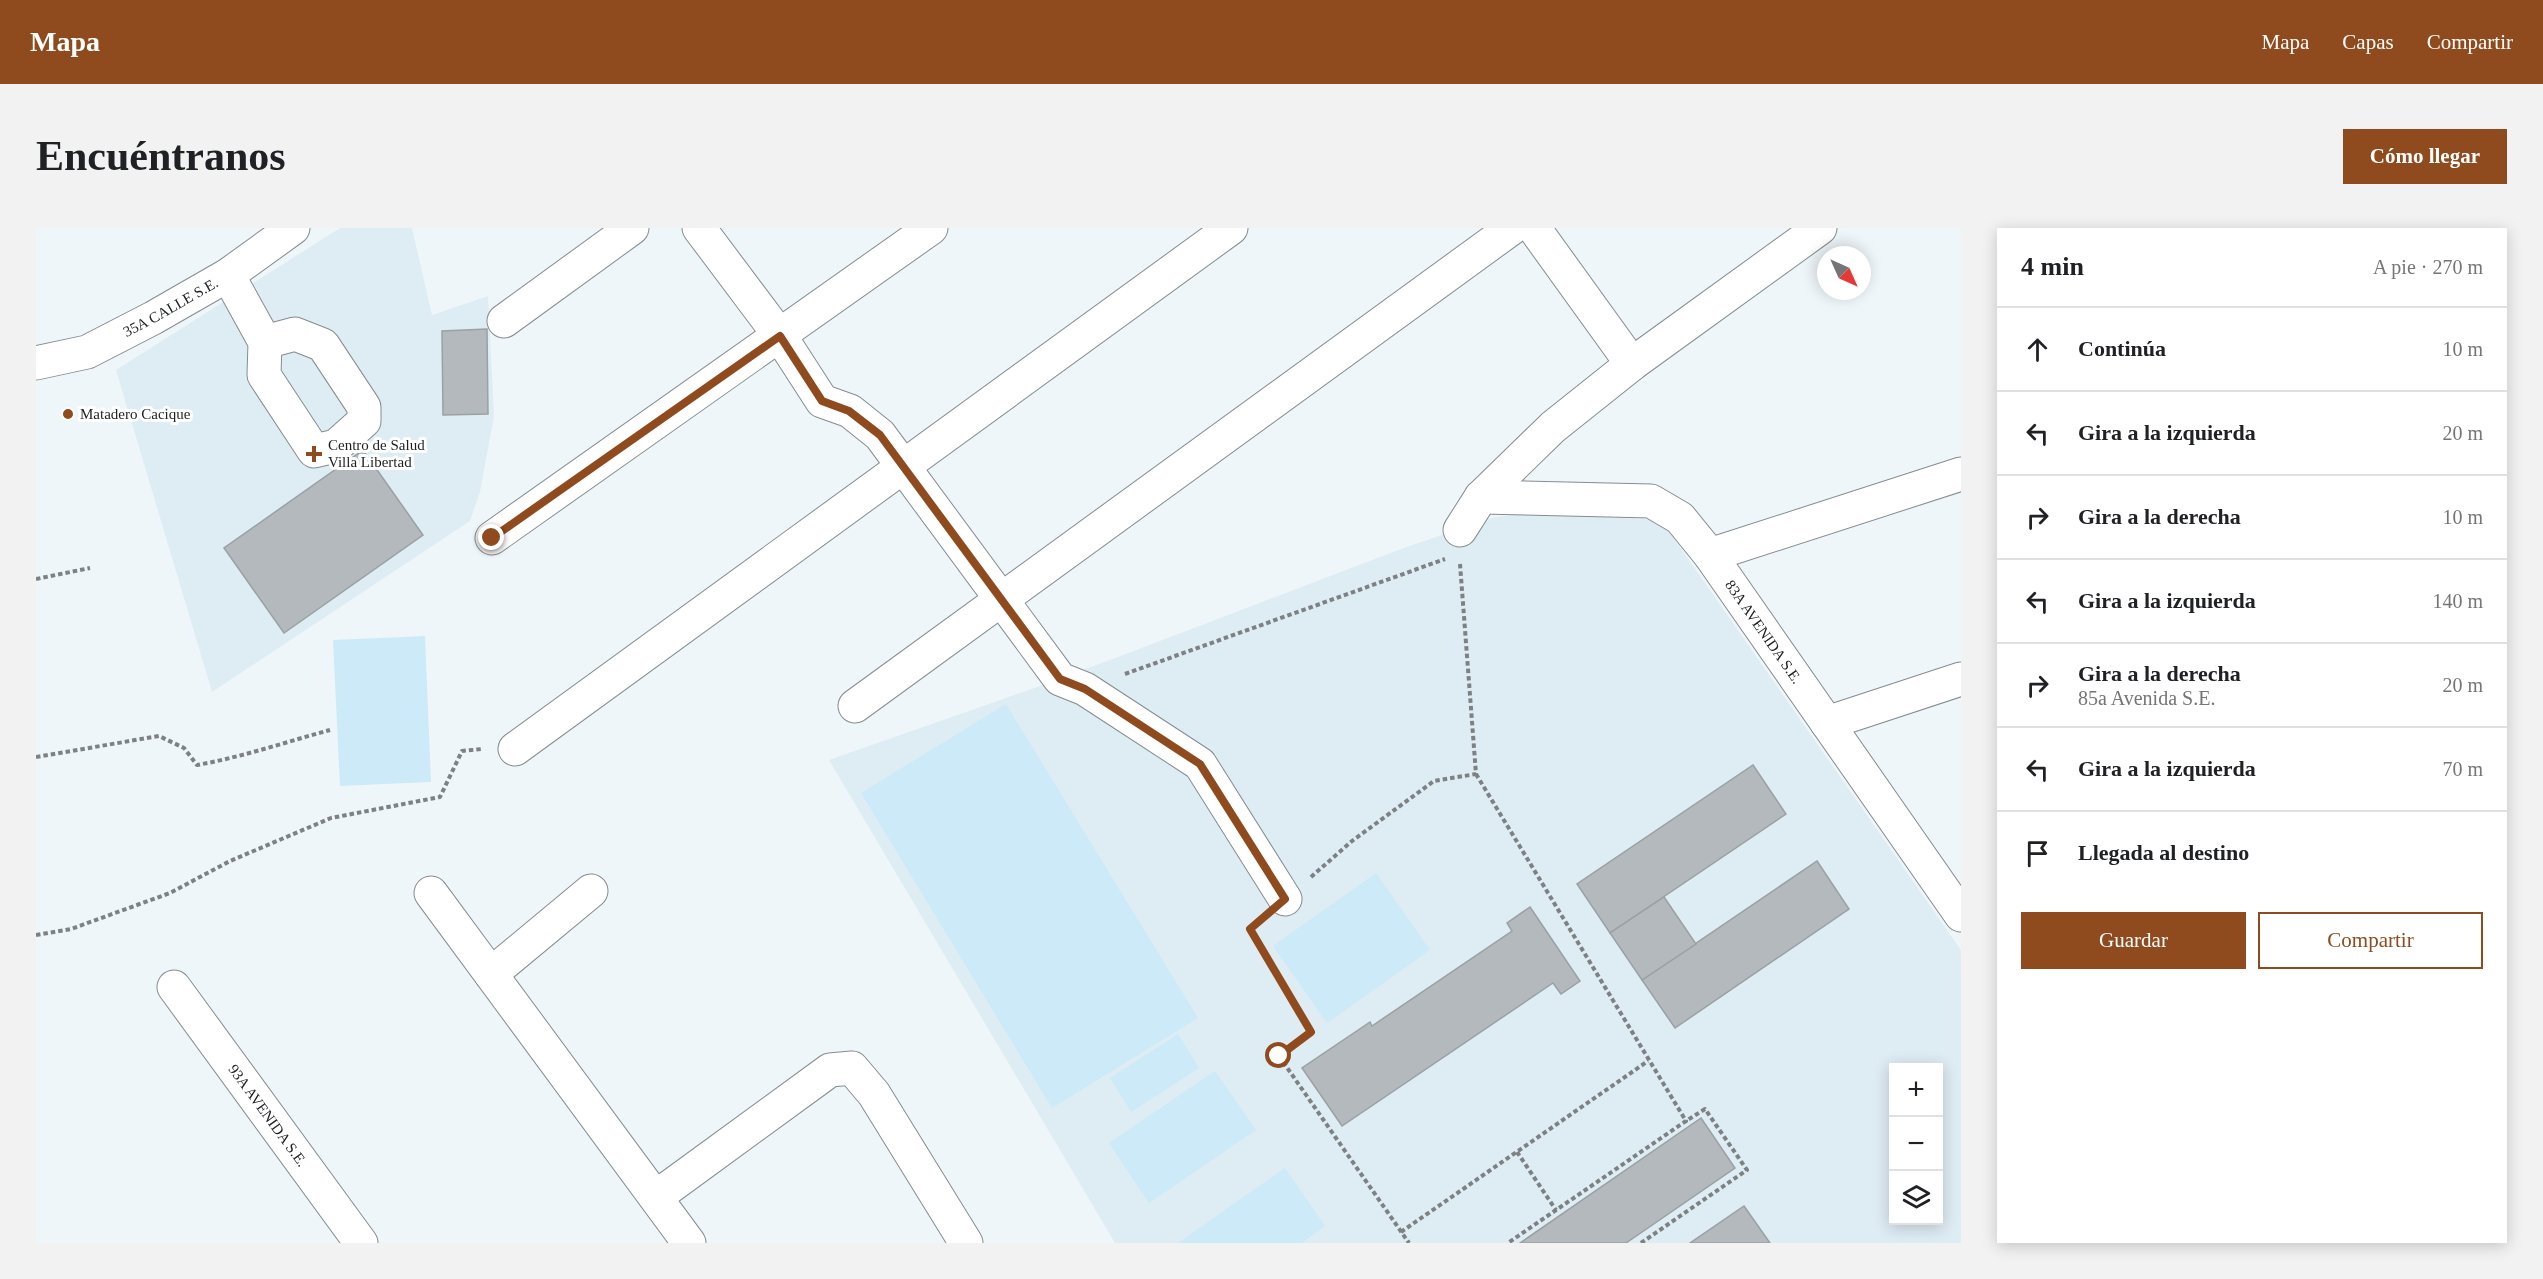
<!DOCTYPE html>
<html lang="es">
<head>
<meta charset="utf-8">
<style>
  body { margin:0; font-family:Georgia,serif; background:#f2f2f2; color:#202124 }
  .controls { position:absolute; right:18px; bottom:18px; display:grid; overflow:hidden; border-radius:0px; box-shadow:0 3px 15px #0003 }
  .controls button { width:54px; height:54px; display:grid; place-items:center; padding:0; border:0; border-bottom:2px solid #e0e0e0; background:#fff; color:#202124; font:30px sans-serif }
  .compass { position:absolute; left:1781px; top:18px; width:54px; height:54px; border-radius:50%; background:#fff; box-shadow:0 3px 15px #0003; rotate:135deg }
  .stop { position:absolute; width:18px; height:18px; margin:-14px; border:4px solid #8f4b1d; border-radius:50%; background:#fff }
  .stop.end { background:#8f4b1d; border-color:#fff; box-shadow:0 2px 6px #0008 }
  .list { margin:0; padding:0; list-style:none }
  h2 { display:flex; justify-content:space-between; align-items:center; height:78px; margin:0; padding:0 24px; font-size:26px }
  h2 small { font-size:20px; font-weight:400; color:#757577 }
  .list li { display:grid; grid-template-columns:39px 1fr auto; gap:18px; align-items:center; box-sizing:border-box; height:84px; padding:0 24px; border-top:2px solid #e0e0e0 }
  .list b { display:block; font-size:22px; white-space:nowrap }
  .list p { margin:0; font-size:20px; white-space:nowrap; color:#757577 }
  .list em { font-size:20px; font-style:normal; color:#757577 }
  .actions { display:flex; gap:12px; padding:18px 24px }
  .actions a { flex:1; padding:14px 0; border:2px solid #8f4b1d; border-radius:0px; text-align:center; font-size:21px; color:#8f4b1d }
  .actions .main { background:#8f4b1d; color:#fff }
  .icon { flex:none; width:33px; height:33px; fill:none; stroke:currentColor; stroke-width:2; stroke-linecap:round; stroke-linejoin:round }
  .map { position:relative; flex:none; width:1925px; height:1015px; overflow:hidden; border-radius:0px }
  header { display:flex; align-items:center; gap:36px; box-sizing:border-box; height:84px; padding:0 30px; background:#8f4b1d; color:#fff }
  header strong { font-size:28px }
  nav { display:flex; gap:33px; margin-inline-start:auto; font-size:21px }
  .intro { display:flex; align-items:center; justify-content:space-between; box-sizing:border-box; height:144px; padding:0 36px }
  h1 { margin:0; font-size:42px }
  .button { padding:15px 27px; border-radius:0px; background:#8f4b1d; color:#fff; font-size:21px; font-weight:700 }
  main { display:flex; gap:36px; padding:0 36px }
  aside { flex:1; background:#fff; border-radius:0px; box-shadow:0 3px 15px #0003 }
  .map>svg:first-child { display:block }
</style>
</head>
<body>
<header>
<strong>Mapa</strong>
<nav><a>Mapa</a><a>Capas</a><a>Compartir</a></nav>
</header>
<div class="intro"><h1>Encuéntranos</h1><a class="button">Cómo llegar</a></div>
<main>
<div class="map">
<svg width="1925" height="1015" viewBox="0 0 1925 1015">
  <rect width="100%" height="100%" fill="#eff6f9"/>
  <!-- built -->
  <g fill="#deecf4" fill-rule="evenodd">
    <path d="M 304,0 L 376,0 L 396,87 L 452,68 L 458,188 L 444,264 L 434,293 L 176,464 L 80,142 Z"/>
    <path d="M 1492,285 L 1625,292 L 1925,722 L 1925,1015 L 1079,1015 L 793,532 L 1024,451 L 1365,321 L 1455,290 ZM 1858,840 L 1902,840 L 1902,992 L 1858,992 Z"/>
  </g>
  <!-- green -->
  <g fill="#cdeaf9">
    <path d="M 389,408 L 395,554 L 304,558 L 297,412 Z"/>
    <path d="M 970,476 L 1162,790 L 1016,880 L 825,565 Z"/>
    <path d="M 1340,645 L 1394,722 L 1291,795 L 1237,718 Z"/>
    <path d="M 1142,806 L 1163,840 L 1095,884 L 1074,850 Z"/>
    <path d="M 1179,843 L 1220,902 L 1113,975 L 1073,915 Z"/>
    <path d="M 1249,940 L 1289,998 L 1266,1015 L 1142,1015 Z"/>
  </g>
  <!-- building -->
  <g fill="#b3b9bd" stroke="#9aa0a3" stroke-width="1.5">
    <path d="M 451,101 L 452,186 L 407,187 L 406,103 Z"/>
    <path d="M 327,222 L 387,307 L 248,405 L 188,320 Z"/>
    <path d="M 1717,537 L 1750,586 L 1574,705 L 1541,656 Z"/>
    <path d="M 1781,633 L 1813,681 L 1639,800 L 1606,752 Z"/>
    <path d="M 1628,669 L 1660,716 L 1606,752 L 1574,705 Z"/>
    <path d="M 1494,679 L 1544,753 L 1525,766 L 1517,755 L 1306,898 L 1266,840 L 1334,794 L 1336,798 L 1476,703 L 1471,695 Z"/>
    <path d="M 1665,890 L 1699,940 L 1590,1015 L 1484,1015 Z"/>
    <path d="M 1708,978 L 1734,1015 L 1654,1015 Z"/>
  </g>
  <g fill="none" stroke-linecap="round" stroke-linejoin="round">
    <defs>
      <g id="minor">
        <path d="M 663,0 L 744,108 L 786,173 L 814,183 L 844,207 L 1024,451 L 1049,461 L 1164,536 L 1249,671"/>
        <path d="M 1498,0 L 1596,136"/>
        <path d="M 192,47 L 229,114 L 228,147 L 278,223 L 300,218 L 328,193 L 328,179 L 287,117 L 259,106 L 229,114"/>
        <path d="M 468,93 L 596,0"/>
        <path id="s1" d="M 0,135 L 51,124 L 117,90 L 192,47 L 257,0"/>
        <path id="s2" d="M 1445,269 L 1615,273 L 1644,290 L 1674,327 L 1925,687"/>
        <path d="M 1424,302 L 1445,269 L 1517,199 L 1596,136 L 1784,0"/>
        <path d="M 456,310 L 895,0"/>
        <path d="M 1674,327 L 1925,246"/>
        <path d="M 819,478 L 1476,0"/>
        <path d="M 1791,495 L 1925,451"/>
        <path d="M 479,521 L 1195,0"/>
        <path d="M 395,665 L 653,1015"/>
        <path d="M 455,746 L 555,663"/>
        <path id="s3" d="M 138,759 L 325,1015"/>
        <path d="M 620,969 L 794,842 L 816,840 L 838,866 L 930,1015"/>
      </g>
    </defs>
    <!-- minor casing -->
    <use href="#minor" stroke="#868c8f" stroke-width="35"/>
    <!-- path -->
    <g stroke="#7d8183" stroke-width="4" stroke-dasharray="4.5 3" stroke-linecap="butt">
      <path d="M 0,351 L 54,340"/>
      <path d="M 1089,446 L 1409,331"/>
      <path d="M 0,529 L 123,508 L 148,520 L 161,537 C 206,529 250,514 294,502"/>
      <path d="M 1440,546 L 1650,893 L 1472,1015"/>
      <path d="M 1275,649 L 1316,613 L 1398,553 L 1440,546 L 1424,336"/>
      <path d="M 1224,693 L 1214,701 L 1275,804 L 1243,828 L 1373,1015"/>
      <path d="M 0,707 L 35,701 L 134,665 L 194,633 L 295,590 L 404,569 L 426,523 L 446,521"/>
      <path d="M 1481,924 L 1520,982"/>
      <path d="M 1365,1004 L 1612,833"/>
      <path d="M 1605,1015 L 1711,942 L 1669,881 L 1650,893"/>
    </g>
    <!-- minor -->
    <use href="#minor" stroke="#fff" stroke-width="33"/>
  </g>
  <g fill="none" stroke-linecap="round" stroke-linejoin="round">
    <!-- route -->
    <path stroke="#8f4b1d" stroke-width="8" d="M 456,310 L 744,108 L 786,173 L 813,183 L 844,207 L 1024,451 L 1049,461 L 1164,536 L 1249,671 L 1214,701 L 1275,804 L 1243,828"/>
  </g>
  <!-- markers -->
  <g fill="#8f4b1d" stroke="#fff" stroke-width="2">
    <circle cx="32" cy="186" r="6"/>
    <path d="M275 217h6v6h6v6h-6v6h-6v-6h-6v-6h6z"/>
  </g>
  <g text-anchor="middle" stroke-width="6" stroke-linejoin="round" paint-order="stroke">
    <!-- street labels -->
    <g font-size="15" fill="#1d1f21" stroke="#fff">
      <text dy="5" stroke="none"><textPath href="#s1" startOffset="147">35A CALLE S.E.</textPath></text>
      <text dy="5" stroke="none"><textPath href="#s2" startOffset="345">83A AVENIDA S.E.</textPath></text>
      <text dy="5" stroke="none"><textPath href="#s3" startOffset="159">93A AVENIDA S.E.</textPath></text>
    </g>
    <!-- poi labels -->
    <g font-size="15" fill="#1d1f21" stroke="#fff" text-anchor="start">
      <text x="44" y="191">Matadero Cacique</text>
      <text x="292" y="222">Centro de Salud<tspan x="292" dy="17">Villa Libertad</tspan></text>
    </g>
  </g>
</svg>
<div class="controls">
<button>+</button>
<button>−</button>
<button><svg class="icon" aria-label="layers" viewBox="0 0 24 24"><path d="M12 4l9 5-9 5-9-5zM3 14l9 5 9-5"/></svg></button>
</div>
<svg class="compass" viewBox="-18 -18 36 36"><path d="M0-13l5 13h-10z" fill="#e53935"/><path d="M0 13l5-13h-10z" fill="#757577"/></svg>
<div class="stop" style="left:1243px;top:828px"></div>
<div class="stop end" style="left:456px;top:310px"></div>
</div>
<aside>
<h2>4 min<small>A pie · 270 m</small></h2>
<ul class="list">
<li><svg class="icon" aria-label="ahead" viewBox="0 0 24 24"><path d="M12 20V5M6 11l6-6 6 6"/></svg><div><b>Continúa</b></div><em>10 m</em></li>
<li><svg class="icon" aria-label="left" viewBox="0 0 24 24"><path d="M17 20v-9H6M10 6l-5 5 5 5"/></svg><div><b>Gira a la izquierda</b></div><em>20 m</em></li>
<li><svg class="icon" aria-label="right" viewBox="0 0 24 24"><path d="M7 20v-9h11M14 6l5 5-5 5"/></svg><div><b>Gira a la derecha</b></div><em>10 m</em></li>
<li><svg class="icon" aria-label="left" viewBox="0 0 24 24"><path d="M17 20v-9H6M10 6l-5 5 5 5"/></svg><div><b>Gira a la izquierda</b></div><em>140 m</em></li>
<li><svg class="icon" aria-label="right" viewBox="0 0 24 24"><path d="M7 20v-9h11M14 6l5 5-5 5"/></svg><div><b>Gira a la derecha</b><p>85a Avenida S.E.</p></div><em>20 m</em></li>
<li><svg class="icon" aria-label="left" viewBox="0 0 24 24"><path d="M17 20v-9H6M10 6l-5 5 5 5"/></svg><div><b>Gira a la izquierda</b></div><em>70 m</em></li>
<li><svg class="icon" aria-label="arrive" viewBox="0 0 24 24"><path d="M6 21V4h12l-3 4 3 4H6"/></svg><div><b>Llegada al destino</b></div></li>
</ul>
<div class="actions"><a class="main">Guardar</a><a>Compartir</a></div>
</aside>
</main>
</body>
</html>
